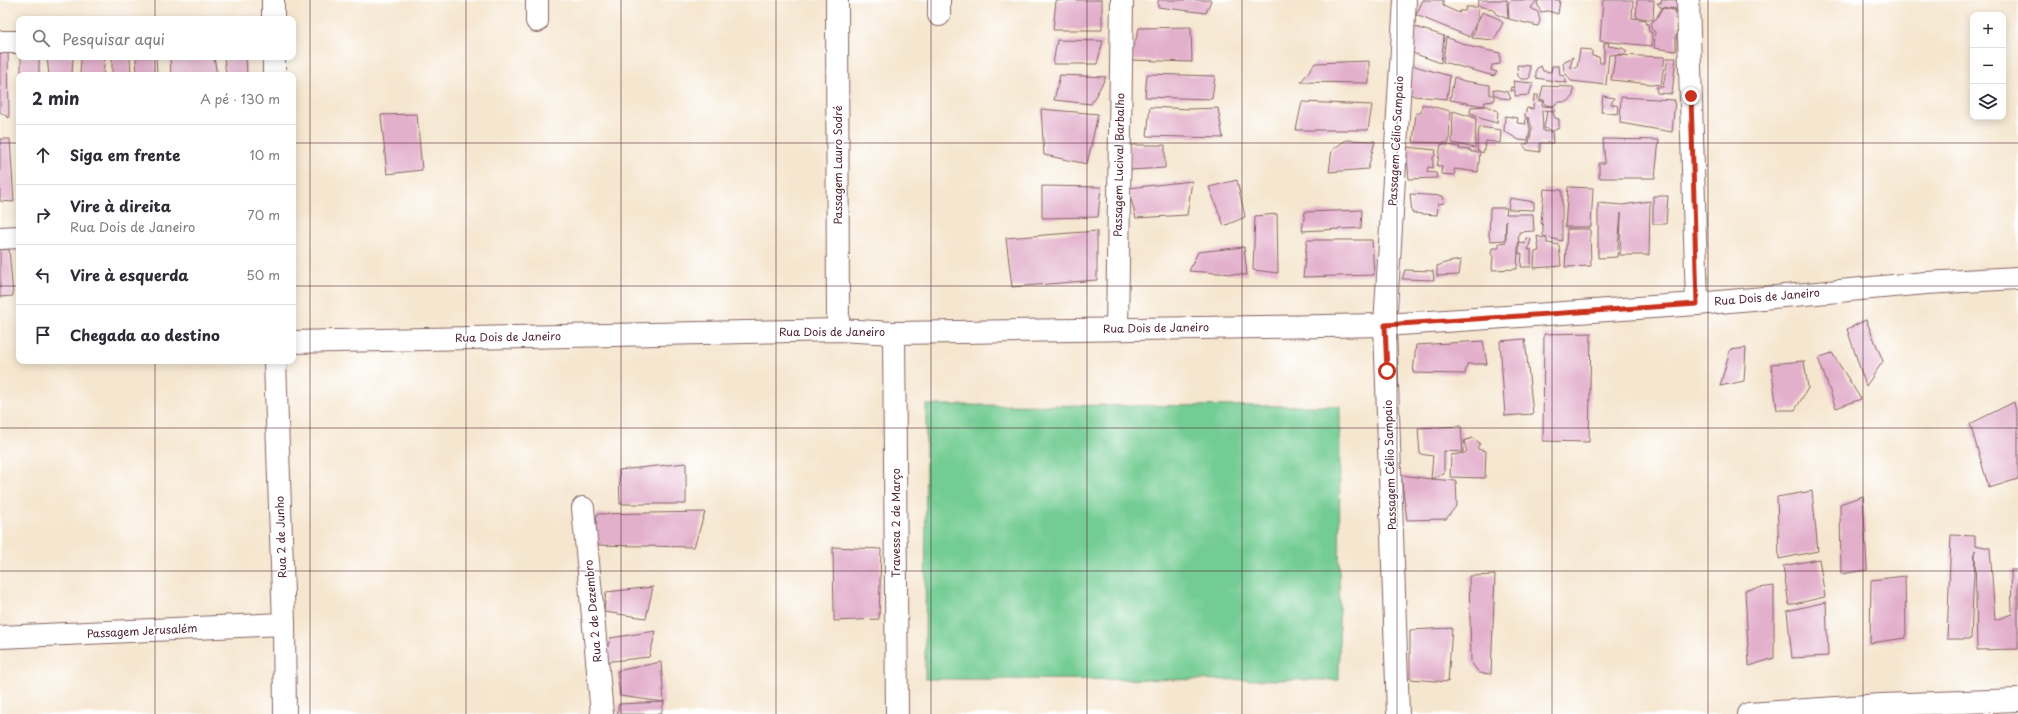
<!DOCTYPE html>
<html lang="pt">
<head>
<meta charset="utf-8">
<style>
  body { margin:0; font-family:"Playpen Sans",sans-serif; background:#f2f2f3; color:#2b2b33 }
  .controls { position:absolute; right:12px; top:12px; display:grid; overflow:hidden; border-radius:8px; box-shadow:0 2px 10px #0003 }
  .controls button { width:36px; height:36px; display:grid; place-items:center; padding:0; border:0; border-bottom:1px solid #e1e1e2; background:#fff; color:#2b2b33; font:20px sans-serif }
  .stop { position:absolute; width:12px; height:12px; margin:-9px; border:3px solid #c8321e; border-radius:50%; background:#fff }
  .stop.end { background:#c8321e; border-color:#fff; box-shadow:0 1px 4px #0008 }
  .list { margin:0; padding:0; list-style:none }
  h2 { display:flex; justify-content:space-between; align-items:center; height:52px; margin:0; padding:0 16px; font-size:17px }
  h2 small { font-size:13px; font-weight:400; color:#7c7c81 }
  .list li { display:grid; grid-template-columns:26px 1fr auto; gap:12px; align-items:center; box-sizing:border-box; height:60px; padding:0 16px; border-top:1px solid #e1e1e2 }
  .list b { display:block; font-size:15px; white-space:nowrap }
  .list p { margin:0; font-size:13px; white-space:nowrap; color:#7c7c81 }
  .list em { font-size:13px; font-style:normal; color:#7c7c81 }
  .icon { flex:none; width:22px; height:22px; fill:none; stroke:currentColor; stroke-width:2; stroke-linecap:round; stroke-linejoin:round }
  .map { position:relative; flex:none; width:2018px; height:714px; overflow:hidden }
  .search { position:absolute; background:#fff; box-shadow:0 2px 10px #0003; left:16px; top:16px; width:280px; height:44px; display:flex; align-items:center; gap:10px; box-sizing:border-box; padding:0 14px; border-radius:8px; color:#7c7c81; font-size:15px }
  .panel { position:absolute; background:#fff; box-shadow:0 2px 10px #0003; left:16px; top:72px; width:280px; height:292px; border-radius:8px }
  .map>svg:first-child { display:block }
</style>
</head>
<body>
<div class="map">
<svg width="2018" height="714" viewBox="0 0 2018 714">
  <rect width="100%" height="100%" fill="#fff"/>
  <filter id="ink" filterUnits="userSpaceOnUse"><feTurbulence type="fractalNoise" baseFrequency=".025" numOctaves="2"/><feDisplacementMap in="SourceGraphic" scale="8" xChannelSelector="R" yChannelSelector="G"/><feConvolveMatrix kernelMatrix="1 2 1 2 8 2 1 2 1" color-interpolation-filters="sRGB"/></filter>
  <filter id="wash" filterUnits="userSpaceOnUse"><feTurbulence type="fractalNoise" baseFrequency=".012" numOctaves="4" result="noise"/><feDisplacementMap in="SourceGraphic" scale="16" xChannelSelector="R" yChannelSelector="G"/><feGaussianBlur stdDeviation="0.9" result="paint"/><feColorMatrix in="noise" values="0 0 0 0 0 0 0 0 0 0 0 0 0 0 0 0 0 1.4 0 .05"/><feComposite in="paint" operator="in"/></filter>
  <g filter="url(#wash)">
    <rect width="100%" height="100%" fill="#f5e6cf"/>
    <!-- green -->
    <path fill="#73cc93" stroke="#5e765f" d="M 926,405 L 1340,406 L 1339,680 L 925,679 Z"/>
    <g id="blocks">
      <!-- building -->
      <g fill="#e3b0cc">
        <path d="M 1067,0 L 1102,0 L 1102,30 L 1053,30 L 1056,1 Z"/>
        <path d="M 1158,0 L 1211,0 L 1206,13 L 1158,7 Z"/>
        <path d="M 1423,0 L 1443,0 L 1443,6 L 1459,13 L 1460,11 L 1465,11 L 1466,7 L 1476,7 L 1478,9 L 1478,18 L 1470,37 L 1416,15 Z"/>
        <path d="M 1479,0 L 1507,0 L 1508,19 L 1496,14 L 1493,9 L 1477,6 Z"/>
        <path d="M 1511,0 L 1537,0 L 1531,8 L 1538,12 L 1540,21 L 1538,26 L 1509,19 L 1508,4 Z"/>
        <path d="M 1539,0 L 1560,0 L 1558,14 L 1548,11 L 1541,12 L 1537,3 Z"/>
        <path d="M 1603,0 L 1633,0 L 1632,18 L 1646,20 L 1645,24 L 1648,24 L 1649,32 L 1652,32 L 1652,46 L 1600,41 Z"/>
        <path d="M 1637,0 L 1654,0 L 1653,20 L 1636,17 Z"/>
        <path d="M 1661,0 L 1681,0 L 1681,14 L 1677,14 L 1676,9 L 1660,7 L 1657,3 L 1661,3 Z"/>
        <path d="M 1662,8 L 1675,10 L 1678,26 L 1682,35 L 1676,35 L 1676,51 L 1654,48 L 1655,32 L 1651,29 L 1651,23 L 1656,19 Z"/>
        <path d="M 1482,12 L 1497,18 L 1503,23 L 1494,40 L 1472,38 Z"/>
        <path d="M 1409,25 L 1444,36 L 1441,63 L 1410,52 Z"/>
        <path d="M 1191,27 L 1192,62 L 1130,60 L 1139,28 Z"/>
        <path d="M 1446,37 L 1472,47 L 1500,53 L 1500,64 L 1492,65 L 1491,70 L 1497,72 L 1494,76 L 1443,62 Z"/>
        <path d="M 1057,40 L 1103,41 L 1097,64 L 1053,64 Z"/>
        <path d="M 1604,43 L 1609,43 L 1608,46 L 1622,48 L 1627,51 L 1625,54 L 1609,55 L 1606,85 L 1571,81 L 1564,71 L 1563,62 L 1573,57 L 1570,67 L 1577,68 L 1580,49 L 1592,50 L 1592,56 L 1599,57 L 1600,63 L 1604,63 Z"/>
        <path d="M 8,47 L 9,118 L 0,112 L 0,48 Z"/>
        <path d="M 1616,55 L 1665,57 L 1661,85 L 1611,80 Z"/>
        <rect x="21" y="57" width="18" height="18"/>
        <path d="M 47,57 L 73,57 L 72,75 L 49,75 Z"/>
        <path d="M 81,57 L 105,57 L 103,75 L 80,75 Z"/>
        <path d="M 112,57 L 130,57 L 131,75 L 112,75 Z"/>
        <path d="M 136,57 L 156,57 L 157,75 L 137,75 Z"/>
        <path d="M 170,57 L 214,57 L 217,75 L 171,75 Z"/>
        <path d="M 224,57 L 246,57 L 247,75 L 226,75 Z"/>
        <path d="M 1668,58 L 1676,58 L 1672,94 L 1657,93 L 1656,87 L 1663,87 Z"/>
        <path d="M 1369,61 L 1369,83 L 1301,82 L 1315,63 Z"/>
        <path d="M 1411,65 L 1450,76 L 1447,99 L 1414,96 L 1405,91 Z"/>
        <path d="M 1517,65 L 1530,66 L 1530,77 L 1528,79 L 1521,79 L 1518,76 Z"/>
        <path d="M 1541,66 L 1543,71 L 1551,72 L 1552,66 L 1559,66 L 1560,75 L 1564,76 L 1567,83 L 1536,78 L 1536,69 Z"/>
        <path d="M 1147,74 L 1215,76 L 1212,99 L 1145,97 Z"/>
        <path d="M 1060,75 L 1106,77 L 1091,104 L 1054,100 Z"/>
        <path d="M 1454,77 L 1464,81 L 1490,85 L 1490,95 L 1494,95 L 1494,101 L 1485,102 L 1484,106 L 1450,100 Z"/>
        <path d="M 1513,81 L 1533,83 L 1529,95 L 1515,96 L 1515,90 L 1510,91 L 1511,87 L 1515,88 Z"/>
        <path d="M 1543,86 L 1573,87 L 1574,91 L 1572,98 L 1567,102 L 1557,102 L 1554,106 L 1545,105 L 1544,100 L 1540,99 Z"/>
        <path d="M 1493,89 L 1508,92 L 1511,99 L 1500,98 L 1493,93 Z"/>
        <path d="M 1534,95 L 1538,95 L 1538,101 L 1543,101 L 1542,106 L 1554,107 L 1555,111 L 1542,110 L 1543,131 L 1552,132 L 1553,143 L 1540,143 L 1540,152 L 1527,150 L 1523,145 L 1529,143 L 1532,129 L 1529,118 L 1525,117 L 1525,114 L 1527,108 L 1533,109 Z"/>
        <path d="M 1603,96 L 1614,98 L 1611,104 L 1618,106 L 1617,114 L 1601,112 Z"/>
        <path d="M 1621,97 L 1675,100 L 1672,132 L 1620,123 Z"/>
        <path d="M 1302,102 L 1372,105 L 1368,130 L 1296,130 Z"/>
        <path d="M 1422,104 L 1450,111 L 1449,143 L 1413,142 L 1416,113 L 1421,113 Z"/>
        <path d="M 1486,106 L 1498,111 L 1497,123 L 1482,119 L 1476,115 L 1470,113 L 1471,107 Z"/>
        <path d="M 1150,107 L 1190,109 L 1218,108 L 1223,138 L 1147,136 Z"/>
        <path d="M 1041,109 L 1098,114 L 1087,164 L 1044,155 Z"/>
        <path d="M 1453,111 L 1476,118 L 1475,148 L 1452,143 Z"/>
        <path d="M 1547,111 L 1553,112 L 1555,118 L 1559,119 L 1559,128 L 1553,131 L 1544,128 Z"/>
        <path d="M 417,114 L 422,170 L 387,174 L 381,115 Z"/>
        <path d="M 1505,116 L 1518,118 L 1517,123 L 1526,124 L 1525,119 L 1528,119 L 1530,130 L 1528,141 L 1519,140 L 1504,131 Z"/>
        <path d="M 1479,127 L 1501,130 L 1500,143 L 1486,141 L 1483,153 L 1477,150 Z"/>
        <path d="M 0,139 L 10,139 L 14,202 L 0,201 Z"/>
        <path d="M 1603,139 L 1659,140 L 1655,178 L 1599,178 L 1599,163 L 1605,163 Z"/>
        <path d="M 1346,140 L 1375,141 L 1368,169 L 1329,172 L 1332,150 Z"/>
        <path d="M 1441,144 L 1460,147 L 1459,149 L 1471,150 L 1471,152 L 1480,152 L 1478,172 L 1454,169 L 1455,175 L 1441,174 L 1442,166 L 1437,166 Z"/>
        <path d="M 1129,145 L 1165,145 L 1165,168 L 1130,170 Z"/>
        <path d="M 1406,147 L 1436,150 L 1435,156 L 1433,157 L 1433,168 L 1428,167 L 1427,172 L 1436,173 L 1437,178 L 1409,179 Z"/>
        <path d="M 1237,180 L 1245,217 L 1224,226 L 1209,187 Z"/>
        <path d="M 1192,181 L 1187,215 L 1136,218 L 1128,188 Z"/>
        <path d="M 1042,186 L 1101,187 L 1098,217 L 1042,218 Z"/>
        <path d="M 1568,187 L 1593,188 L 1591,227 L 1565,227 Z"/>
        <path d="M 1544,189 L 1562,190 L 1562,241 L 1543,236 L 1543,225 L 1541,223 Z"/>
        <path d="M 1410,194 L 1443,196 L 1444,203 L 1438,204 L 1437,215 L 1412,213 Z"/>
        <path d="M 1653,196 L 1668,196 L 1666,224 L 1653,224 Z"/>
        <path d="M 1510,198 L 1534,202 L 1534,210 L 1508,209 Z"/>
        <path d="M 1650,201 L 1649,255 L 1620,255 L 1621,213 L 1617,257 L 1598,258 L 1598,203 L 1622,205 Z"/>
        <path d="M 1490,208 L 1507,208 L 1506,214 L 1533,214 L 1534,231 L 1519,232 L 1517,269 L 1492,270 L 1493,256 L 1491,254 L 1492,248 L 1499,248 L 1499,243 L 1506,242 L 1506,220 L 1505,240 L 1491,241 L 1489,236 Z"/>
        <path d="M 1362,210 L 1361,228 L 1302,231 L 1305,212 Z"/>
        <path d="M 1277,214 L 1278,273 L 1253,270 L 1255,216 Z"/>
        <path d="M 1567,229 L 1590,229 L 1591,266 L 1565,267 Z"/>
        <path d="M 1097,231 L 1097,280 L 1012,287 L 1006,238 Z"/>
        <path d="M 1537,236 L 1547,239 L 1547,243 L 1559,245 L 1561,266 L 1534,268 L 1535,252 L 1539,251 Z"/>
        <path d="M 1526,238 L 1531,239 L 1528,250 L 1531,249 L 1531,267 L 1521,267 L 1522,253 L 1519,254 L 1519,242 L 1525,244 Z"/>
        <path d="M 1307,240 L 1372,240 L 1374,275 L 1303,277 Z"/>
        <path d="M 17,243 L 19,243 L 19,278 L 18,278 Z"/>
        <path d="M 1244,247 L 1247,275 L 1189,271 L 1198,252 Z"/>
        <path d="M 9,249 L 13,296 L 0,297 L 0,250 Z"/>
        <path d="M 1461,260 L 1459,275 L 1437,276 L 1437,266 L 1448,262 Z"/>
        <path d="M 1405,270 L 1433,271 L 1434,280 L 1402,279 Z"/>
        <path d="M 1866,320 L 1883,361 L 1866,386 L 1847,329 Z"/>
        <path d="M 1591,333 L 1589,442 L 1543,441 L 1544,334 Z"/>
        <path d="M 1525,339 L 1533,414 L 1505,416 L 1500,341 Z"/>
        <path d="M 1483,341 L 1487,364 L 1467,364 L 1465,374 L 1413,373 L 1416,345 Z"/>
        <path d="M 1746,348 L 1744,381 L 1720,386 L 1730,350 Z"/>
        <path d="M 1832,353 L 1861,399 L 1836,408 L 1818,358 Z"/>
        <path d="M 1804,361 L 1808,388 L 1795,410 L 1777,410 L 1771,364 Z"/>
        <path d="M 2014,402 L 2018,421 L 2018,479 L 1989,488 L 1970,424 Z"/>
        <path d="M 1461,426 L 1463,452 L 1444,451 L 1444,474 L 1431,479 L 1456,481 L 1457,505 L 1446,519 L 1407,520 L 1401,475 L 1431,479 L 1433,456 L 1420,454 L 1418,428 Z"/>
        <path d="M 1472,438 L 1480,443 L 1477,449 L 1486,451 L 1485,478 L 1450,477 L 1451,455 L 1465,453 L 1467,451 L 1464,441 Z"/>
        <path d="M 686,463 L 686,504 L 620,504 L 619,470 Z"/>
        <path d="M 1812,491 L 1818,551 L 1779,559 L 1777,497 Z"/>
        <path d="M 1863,496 L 1867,570 L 1841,574 L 1840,504 Z"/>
        <path d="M 705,512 L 694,547 L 594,545 L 597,514 Z"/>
        <path d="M 1951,535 L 1975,536 L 1975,545 L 1990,548 L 1995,620 L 2012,614 L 2011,570 L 2018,570 L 2018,649 L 1977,650 L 1975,550 L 1971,639 L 1947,639 Z"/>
        <path d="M 833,547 L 881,549 L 879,619 L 834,621 Z"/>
        <path d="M 1819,559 L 1825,597 L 1789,605 L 1783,566 Z"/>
        <path d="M 1495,575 L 1491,674 L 1479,673 L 1471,662 L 1469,576 Z"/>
        <path d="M 1905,576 L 1906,638 L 1870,643 L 1871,580 Z"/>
        <path d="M 1774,586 L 1774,658 L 1749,666 L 1745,590 Z"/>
        <path d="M 653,587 L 646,618 L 604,612 L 606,592 Z"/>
        <path d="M 1826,602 L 1828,656 L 1792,658 L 1787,611 Z"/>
        <path d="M 1452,628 L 1448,682 L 1410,679 L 1410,630 Z"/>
        <path d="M 656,631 L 649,657 L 604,662 L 610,638 Z"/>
        <path d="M 661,662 L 664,702 L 620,696 L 617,671 Z"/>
        <path d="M 664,702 L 661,714 L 617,714 L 619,704 Z"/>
      </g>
    </g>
  </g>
  <g filter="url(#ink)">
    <use href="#blocks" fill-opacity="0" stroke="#866564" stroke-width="1"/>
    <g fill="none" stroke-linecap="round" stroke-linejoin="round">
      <defs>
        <g id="minor">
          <path d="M 273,0 L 273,19"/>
          <path d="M 537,0 L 537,21"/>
          <path d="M 837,0 L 838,330"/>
          <path d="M 1688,0 L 1697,304"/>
          <path d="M 939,15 L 939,0"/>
          <path d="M 0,42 L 19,42"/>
          <path d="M 274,57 L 274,75"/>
          <path d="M 0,238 L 19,237"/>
          <path d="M 1117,329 L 1122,0"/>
          <path d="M 894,333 L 897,714"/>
          <path d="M 293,342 L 838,330 L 894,333 L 1385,325 L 1697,304 L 1926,283 L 2018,278"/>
          <path d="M 275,361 L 284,624 L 285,714"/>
          <path d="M 583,508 L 602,714"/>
          <path d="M 0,637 L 284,624"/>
          <path d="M 1398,714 L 1385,325 L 1405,0"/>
          <path d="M 1749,714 L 1881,705 L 2018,700"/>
        </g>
      </defs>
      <!-- minor casing -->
      <use href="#minor" stroke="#866564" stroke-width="24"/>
      <!-- minor -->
      <use href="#minor" stroke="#fff" stroke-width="22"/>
    </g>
  </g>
  <g fill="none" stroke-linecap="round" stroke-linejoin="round" filter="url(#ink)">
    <!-- route -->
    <path stroke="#c8321e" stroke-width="5" d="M 1387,371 L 1385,325 L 1697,304 L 1691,96"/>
  </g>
  <!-- grid -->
  <path fill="none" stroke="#4a1f2b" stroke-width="1" stroke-opacity="0.55" d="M 155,0 L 155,19M 310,0 L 310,714M 466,0 L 466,714M 621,0 L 621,714M 776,0 L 776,714M 931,0 L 931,714M 1087,0 L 1087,714M 1242,0 L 1242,714M 1397,0 L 1397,714M 1552,0 L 1552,714M 1708,0 L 1708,714M 1863,0 L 1863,714M 155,57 L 155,75M 0,143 L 19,143M 293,143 L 2018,143M 0,286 L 19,286M 293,286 L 2018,286M 155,361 L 155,714M 0,428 L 2018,428M 0,571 L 2018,571"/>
  <g text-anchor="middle" stroke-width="3" stroke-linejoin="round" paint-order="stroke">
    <!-- street labels -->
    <g font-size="11" fill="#4a1f2b" stroke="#fff">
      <text transform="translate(1396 141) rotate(-87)" y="4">Passagem Célio Sampaio</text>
      <text transform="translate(838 165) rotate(-90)" y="4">Passagem Lauro Sodré</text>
      <text transform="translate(1119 165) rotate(-89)" y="4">Passagem Lucival Barbalho</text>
      <text transform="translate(1767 297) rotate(-5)" y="4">Rua Dois de Janeiro</text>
      <text transform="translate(1156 328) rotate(-1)" y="4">Rua Dois de Janeiro</text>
      <text x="832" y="336">Rua Dois de Janeiro</text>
      <text transform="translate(508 337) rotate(-1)" y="4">Rua Dois de Janeiro</text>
      <text transform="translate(1390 465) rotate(-92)" y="4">Passagem Célio Sampaio</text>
      <text transform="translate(896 523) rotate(-90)" y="4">Travessa 2 de Março</text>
      <text transform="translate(281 537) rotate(-92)" y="4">Rua 2 de Junho</text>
      <text transform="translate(593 611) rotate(-95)" y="4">Rua 2 de Dezembro</text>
      <text transform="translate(142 631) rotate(-3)" y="4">Passagem Jerusalém</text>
    </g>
  </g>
</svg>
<div class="controls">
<button>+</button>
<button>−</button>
<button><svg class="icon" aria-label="layers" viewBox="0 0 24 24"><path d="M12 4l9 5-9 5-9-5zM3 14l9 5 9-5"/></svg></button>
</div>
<div class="stop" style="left:1387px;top:371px"></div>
<div class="stop end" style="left:1691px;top:96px"></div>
<div class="search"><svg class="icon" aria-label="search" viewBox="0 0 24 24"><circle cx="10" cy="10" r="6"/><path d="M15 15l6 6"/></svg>Pesquisar aqui</div>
<section class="panel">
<h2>2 min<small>A pé · 130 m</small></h2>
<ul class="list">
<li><svg class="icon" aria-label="ahead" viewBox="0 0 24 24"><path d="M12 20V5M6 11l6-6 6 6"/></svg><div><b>Siga em frente</b></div><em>10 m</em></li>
<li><svg class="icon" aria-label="right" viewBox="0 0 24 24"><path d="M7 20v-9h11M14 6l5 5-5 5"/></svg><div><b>Vire à direita</b><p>Rua Dois de Janeiro</p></div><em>70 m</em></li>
<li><svg class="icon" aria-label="left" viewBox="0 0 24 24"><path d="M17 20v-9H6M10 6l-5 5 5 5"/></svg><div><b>Vire à esquerda</b></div><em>50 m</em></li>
<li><svg class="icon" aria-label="arrive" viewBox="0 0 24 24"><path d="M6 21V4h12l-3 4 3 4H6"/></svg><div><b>Chegada ao destino</b></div></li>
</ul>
</section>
</div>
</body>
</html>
